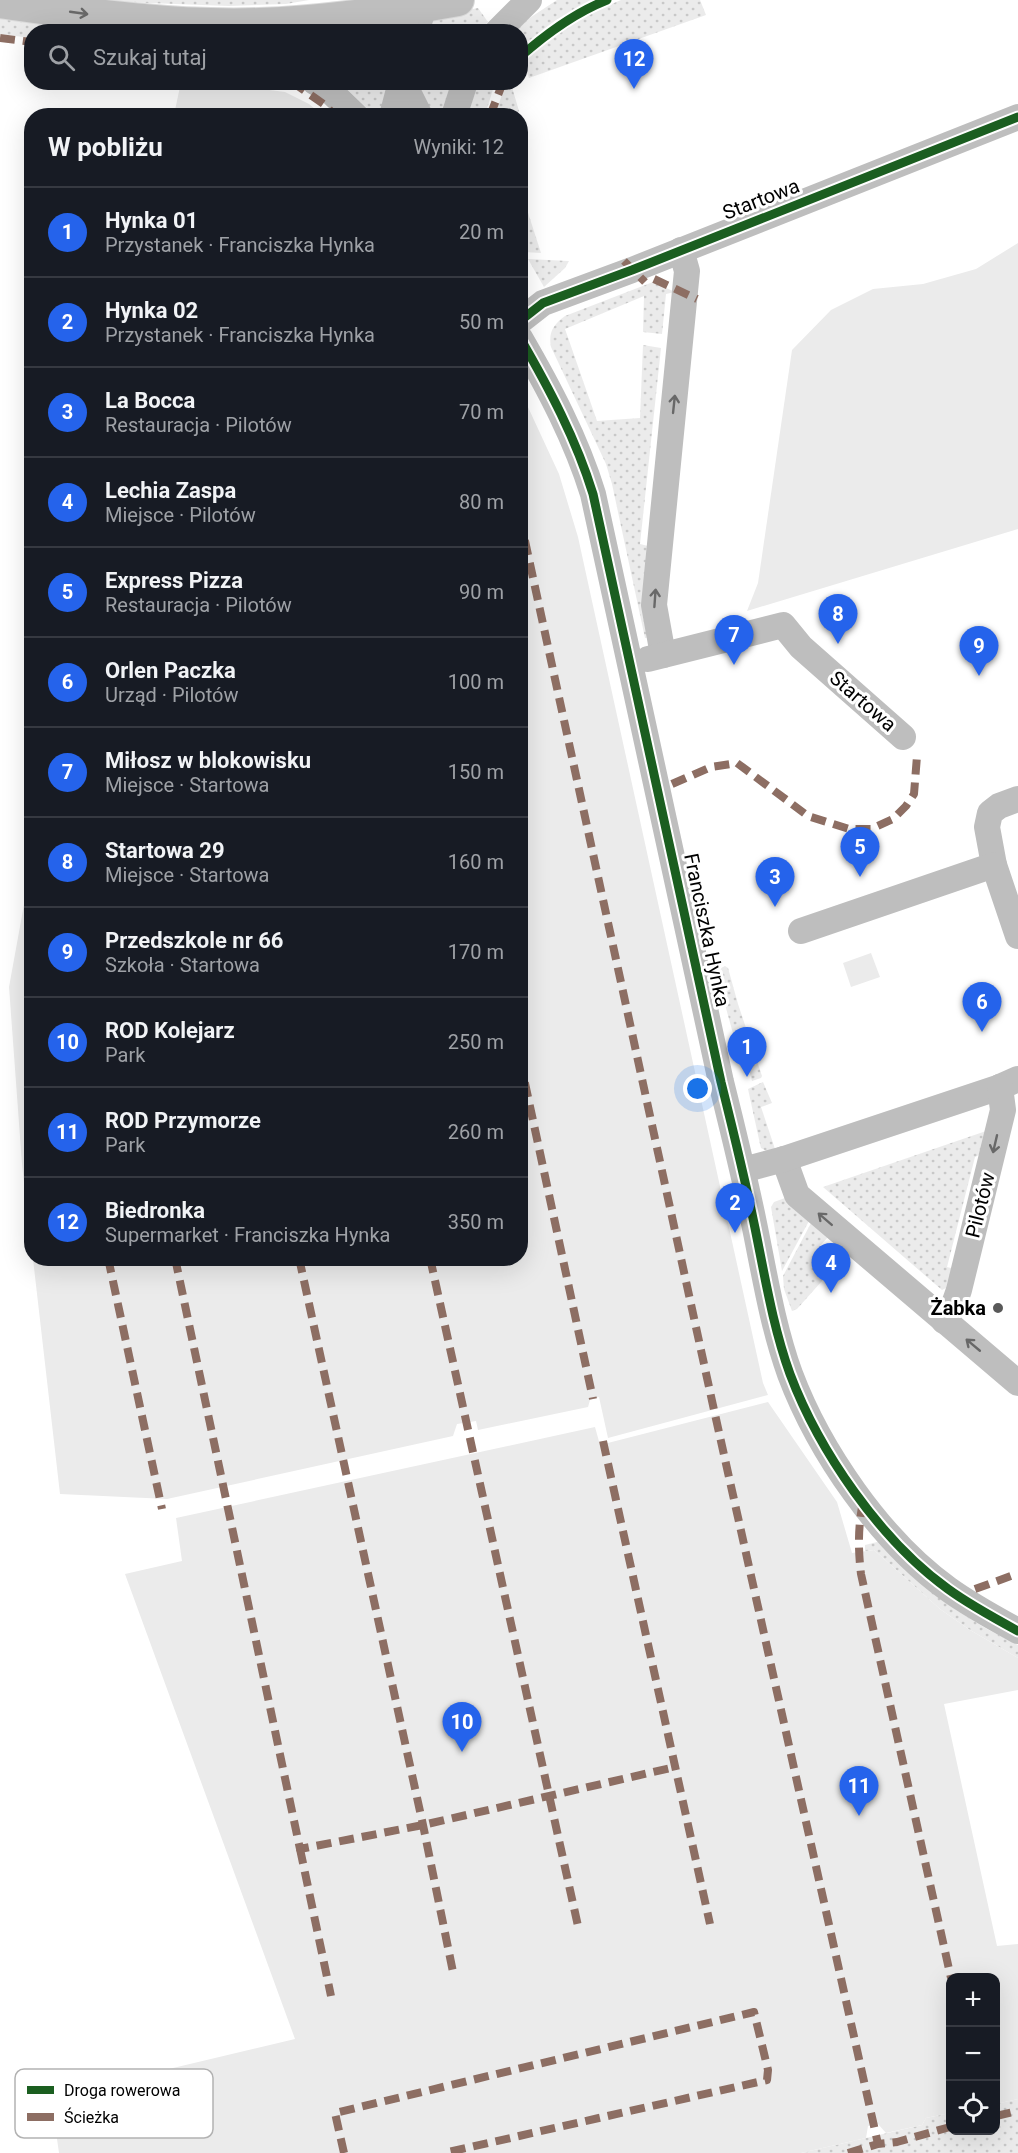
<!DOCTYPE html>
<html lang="pl">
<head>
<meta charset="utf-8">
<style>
  body { margin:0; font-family:Roboto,sans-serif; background:#20242c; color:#f1f3f6 }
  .controls { position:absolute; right:18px; bottom:18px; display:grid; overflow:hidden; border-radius:12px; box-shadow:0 6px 24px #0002 }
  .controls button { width:54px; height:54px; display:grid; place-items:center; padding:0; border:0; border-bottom:2px solid #363941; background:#171b24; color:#f1f3f6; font:30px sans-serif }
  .you { position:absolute; left:698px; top:1089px; width:21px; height:21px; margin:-15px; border:4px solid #fff; border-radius:50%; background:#1a73e8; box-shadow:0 0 0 9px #1a73e833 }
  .badge { display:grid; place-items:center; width:39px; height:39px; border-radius:50%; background:#2563eb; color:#fff; font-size:20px; font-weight:700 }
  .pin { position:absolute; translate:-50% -50px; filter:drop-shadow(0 2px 3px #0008) }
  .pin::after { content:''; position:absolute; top:32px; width:21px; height:18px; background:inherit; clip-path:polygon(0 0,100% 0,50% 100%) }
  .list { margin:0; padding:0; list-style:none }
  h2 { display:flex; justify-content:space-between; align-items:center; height:78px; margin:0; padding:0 24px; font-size:26px }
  h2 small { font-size:20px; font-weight:400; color:#9ea1a6 }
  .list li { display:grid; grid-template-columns:39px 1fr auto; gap:18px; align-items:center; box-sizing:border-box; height:90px; padding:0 24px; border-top:2px solid #363941 }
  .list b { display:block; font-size:22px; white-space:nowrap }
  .list p { margin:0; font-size:20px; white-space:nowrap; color:#9ea1a6 }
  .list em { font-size:20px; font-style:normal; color:#9ea1a6 }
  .icon { flex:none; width:33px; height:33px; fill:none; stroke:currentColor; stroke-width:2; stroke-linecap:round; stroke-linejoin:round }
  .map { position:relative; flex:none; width:1018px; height:2153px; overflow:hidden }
  .search { position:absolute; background:#171b24; box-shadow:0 6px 24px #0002; left:24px; top:24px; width:504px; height:66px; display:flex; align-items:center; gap:15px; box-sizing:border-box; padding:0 21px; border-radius:24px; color:#9ea1a6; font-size:22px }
  .panel { position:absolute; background:#171b24; box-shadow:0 6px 24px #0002; left:24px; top:108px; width:504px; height:1158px; border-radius:24px }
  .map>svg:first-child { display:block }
</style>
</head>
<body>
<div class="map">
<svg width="1018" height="2153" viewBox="0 0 1018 2153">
  <defs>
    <pattern id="grass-dots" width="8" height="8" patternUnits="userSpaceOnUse" patternTransform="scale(1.5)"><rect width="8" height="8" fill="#ebebeb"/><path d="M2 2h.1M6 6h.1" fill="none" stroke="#c8c8c8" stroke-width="1.8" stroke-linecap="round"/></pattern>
  </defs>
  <rect width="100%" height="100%" fill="#fff"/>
  <!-- grass -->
  <g fill="url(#grass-dots)">
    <path d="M 69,0 L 309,0 L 286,4 L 229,6 Z"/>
    <path d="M 557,0 L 594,0 L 556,20 L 523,46 L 521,42 L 520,32 L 515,32 L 528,19 Z"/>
    <path d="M 621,0 L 700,0 L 706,15 L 529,78 L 523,61 C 554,33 583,16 621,0 Z"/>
    <path d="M 478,8 L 488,22 L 480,31 L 428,32 L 432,17 Z"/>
    <path d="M 0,15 L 75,27 L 77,31 L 32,32 L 31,38 L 0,34 Z"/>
    <path d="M 340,83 L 389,83 L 380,115 L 374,115 Z"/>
    <path d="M 418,83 L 452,83 L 443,115 L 431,115 Z"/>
    <path d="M 477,83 L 495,83 L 485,115 L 468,116 Z"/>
    <path d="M 506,83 L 515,83 L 511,84 L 519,111 L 514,115 L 495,115 Z"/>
    <path d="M 520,191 L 521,191 L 541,253 L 524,252 L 521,245 Z"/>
    <path d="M 528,259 L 569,261 L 565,268 L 544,287 Z"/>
    <path d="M 653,282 L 675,292 L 666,294 L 662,334 L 643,332 L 644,296 L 565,329 L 597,421 L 640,418 L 643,345 L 661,348 L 640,544 L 652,547 L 654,637 L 645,638 L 612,484 L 606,464 L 551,347 C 548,332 554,324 565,316 Z"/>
    <path d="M 725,966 L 728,968 L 738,1004 L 762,1076 L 761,1078 L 752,1081 L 748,1065 L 742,1066 L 716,972 L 719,969 Z"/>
    <path d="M 763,1082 L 772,1103 L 761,1107 L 775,1149 L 768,1152 L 761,1148 L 760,1144 L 748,1089 Z"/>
    <path d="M 989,1130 L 983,1153 L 975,1157 L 947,1267 L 955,1269 L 952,1285 L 942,1290 L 823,1187 Z"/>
    <path d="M 785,1198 L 809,1221 L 782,1271 L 771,1207 L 774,1202 Z"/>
    <path d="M 811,1223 L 828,1237 L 820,1246 L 838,1263 L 797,1309 L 792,1311 L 784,1289 L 783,1276 Z"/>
    <path d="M 881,1541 L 956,1610 L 987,1629 L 1018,1645 L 1018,1658 L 970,1630 L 940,1609 L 874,1550 L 865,1551 L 865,1545 Z"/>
    <path d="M 1018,2099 L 1018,2153 L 801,2153 L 922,2125 L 926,2118 L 950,2113 L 950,2130 L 996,2130 L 996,2104 Z"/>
  </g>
  <!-- green -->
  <g fill="#ebebeb">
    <path d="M 181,82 L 216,83 L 285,92 L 309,104 L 322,115 L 174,115 Z"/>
    <path d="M 1018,243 L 1018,529 L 747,611 L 758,583 L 792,350 L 831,310 L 873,289 L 923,284 L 976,269 Z"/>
    <path d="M 521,392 L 559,474 L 578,537 L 763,1383 L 768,1395 L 608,1438 L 599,1397 L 590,1400 L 588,1407 L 478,1430 L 476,1421 L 457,1424 L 453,1436 L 167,1499 L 60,1494 L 33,1259 L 520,1258 Z"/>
    <path d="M 31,866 L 31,1247 L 22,1164 L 9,987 Z"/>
    <path d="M 871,953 L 880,977 L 851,987 L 843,963 Z"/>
    <path d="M 768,1402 L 837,1502 L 852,1553 L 874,1550 L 940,1609 L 970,1630 L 1018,1658 L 1018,1690 L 944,1704 L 997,1946 L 1018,1944 L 1018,2099 L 996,2104 L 996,1978 L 950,1978 L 950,2113 L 926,2118 L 922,2125 L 886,2133 L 878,2124 L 868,2126 L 866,2138 L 801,2153 L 59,2153 L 51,2097 L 295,2039 L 125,1574 L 182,1561 L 176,1518 L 595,1427 L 600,1445 Z"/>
  </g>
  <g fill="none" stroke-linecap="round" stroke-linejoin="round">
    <defs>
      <path id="major" d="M 0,2 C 85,14 172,27 259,24 C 326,22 392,12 458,0"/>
    </defs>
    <!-- major casing -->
    <use href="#major" stroke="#dbdbdb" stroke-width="34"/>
    <!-- minor -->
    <g stroke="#bebebe" stroke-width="26">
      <path d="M 416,32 L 426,0"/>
      <path d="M 497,32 L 529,0"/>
      <path d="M 315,82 L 330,91 L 356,116"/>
      <path d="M 403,82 L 420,116"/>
      <path d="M 392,116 L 401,82"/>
      <path d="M 454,116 L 465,82"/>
      <path d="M 520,321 L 543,303 L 632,270 L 1018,117"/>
      <path d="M 520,338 C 549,388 576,439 593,494 L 721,1082 C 733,1130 745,1179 755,1228 C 765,1277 773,1327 790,1374 C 819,1451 880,1540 948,1589 C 970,1605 994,1618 1018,1631"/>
      <path d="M 663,655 L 654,605 L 687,271 L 681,250"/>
      <path d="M 648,659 L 783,625 L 801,647 L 903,737"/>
      <path d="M 994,865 L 987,827 L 990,813 L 999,806 L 1018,799"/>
      <path d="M 801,931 L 994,865 L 1018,936"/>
      <path d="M 784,1159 L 797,1195 L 1018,1383"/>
      <path d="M 743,1170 L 784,1159 L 1000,1087 L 1018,1079"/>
      <path d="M 944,1321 L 953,1307 L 959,1290 L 1003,1110 L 1000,1087"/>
    </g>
    <!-- major -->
    <use href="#major" stroke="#bebebe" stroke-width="32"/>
    <!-- quiet -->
    <g stroke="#8d6e63" stroke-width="8" stroke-dasharray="15 8" stroke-linecap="butt">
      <path d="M 0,38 L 32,42"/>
      <path d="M 292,82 L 325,105 L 335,116"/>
      <path d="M 490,116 L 503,82"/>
      <path d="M 624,261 L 645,282"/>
      <path d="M 654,279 L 697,299"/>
      <path d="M 520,518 L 714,1410 L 878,2144"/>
      <path d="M 672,784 L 711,767 L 737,763 L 808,816 L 849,829 L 871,829 L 893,819 L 906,806 L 914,794 L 917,756"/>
      <path d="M 520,1060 L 593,1399"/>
      <path d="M 108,1258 L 162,1509"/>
      <path d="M 175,1258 L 300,1849 L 423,1825 L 675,1767"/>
      <path d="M 299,1258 L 423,1825 L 453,1972"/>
      <path d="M 430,1258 L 578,1926"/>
      <path d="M 603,1441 L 710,1924"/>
      <path d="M 863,1502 C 858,1526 858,1549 861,1574 L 951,1978"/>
      <path d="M 975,1589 L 1011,1576 L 1018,1576"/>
      <path d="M 300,1849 L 331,1996"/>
      <path d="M 996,2116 L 1018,2111"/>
      <path d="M 344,2153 L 335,2113 L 754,2012 L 768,2070 L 767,2080 L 444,2153"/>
      <path d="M 848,2153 L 878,2144 L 897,2142 L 950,2127"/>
    </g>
    <defs>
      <g id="cycleway">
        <path d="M 520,57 C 547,33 574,13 607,0"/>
        <path d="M 520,321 L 543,303 L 632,270 L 1018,117"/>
        <path d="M 520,338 C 549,388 576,439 593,494 L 721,1082 C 733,1130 745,1179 755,1228 C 765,1277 773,1327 790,1374 C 819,1451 880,1540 948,1589 C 970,1605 994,1618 1018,1631"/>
      </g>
    </defs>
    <!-- cycleway casing -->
    <use href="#cycleway" stroke="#fff" stroke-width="13"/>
    <!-- cycleway -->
    <use href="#cycleway" stroke="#1b5e20" stroke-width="9"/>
  </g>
  <!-- one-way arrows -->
  <defs><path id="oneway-shaft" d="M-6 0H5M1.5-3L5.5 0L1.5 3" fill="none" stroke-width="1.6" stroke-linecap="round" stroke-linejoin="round" transform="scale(1.5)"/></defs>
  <g stroke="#686868">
    <use href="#oneway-shaft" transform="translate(79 13) rotate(8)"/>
    <use href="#oneway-shaft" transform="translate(674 404) rotate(-84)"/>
    <use href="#oneway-shaft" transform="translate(655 598) rotate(-86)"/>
    <use href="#oneway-shaft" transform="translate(995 1144) rotate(103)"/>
    <use href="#oneway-shaft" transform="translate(825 1219) rotate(-139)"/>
    <use href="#oneway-shaft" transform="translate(973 1345) rotate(-140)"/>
  </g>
  <!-- markers -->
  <circle fill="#595959" stroke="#fff" stroke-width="2" cx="998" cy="1308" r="6"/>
  <g text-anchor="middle" stroke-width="6" stroke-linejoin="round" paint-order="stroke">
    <!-- street labels -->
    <g font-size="20" fill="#000" stroke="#fff">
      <text transform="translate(761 199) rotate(-21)" y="7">Startowa</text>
      <text transform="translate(863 701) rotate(41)" y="7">Startowa</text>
      <text transform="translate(707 930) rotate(78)" y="7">Franciszka Hynka</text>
      <text transform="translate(980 1205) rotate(-76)" y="7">Pilotów</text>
    </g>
    <!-- poi labels -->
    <g font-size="20" font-weight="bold" fill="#000" stroke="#fff" text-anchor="end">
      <text x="986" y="1315">Żabka</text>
    </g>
  </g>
  <!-- legend -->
  <rect x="15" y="2069" width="198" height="69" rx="9" fill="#fff" stroke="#b2b2b2" stroke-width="1.5"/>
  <rect x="27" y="2086" width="27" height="8" fill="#1b5e20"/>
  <rect x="27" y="2113" width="27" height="8" fill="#8d6e63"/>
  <g font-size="16" fill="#000">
    <text x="64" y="2096">Droga rowerowa</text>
    <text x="64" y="2123">Ścieżka</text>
  </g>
</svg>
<div class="controls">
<button>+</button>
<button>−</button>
<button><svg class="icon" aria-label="locate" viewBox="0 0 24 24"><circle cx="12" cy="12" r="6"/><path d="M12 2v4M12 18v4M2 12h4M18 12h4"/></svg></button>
</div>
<div class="you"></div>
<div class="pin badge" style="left:747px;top:1077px">1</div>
<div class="pin badge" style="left:735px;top:1233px">2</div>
<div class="pin badge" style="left:775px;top:907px">3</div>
<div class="pin badge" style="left:831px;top:1293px">4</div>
<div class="pin badge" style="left:860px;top:877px">5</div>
<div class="pin badge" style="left:982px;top:1032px">6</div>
<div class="pin badge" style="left:734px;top:665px">7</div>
<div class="pin badge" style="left:838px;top:644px">8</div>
<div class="pin badge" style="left:979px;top:676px">9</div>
<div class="pin badge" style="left:462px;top:1752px">10</div>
<div class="pin badge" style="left:859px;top:1816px">11</div>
<div class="pin badge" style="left:634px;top:89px">12</div>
<div class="search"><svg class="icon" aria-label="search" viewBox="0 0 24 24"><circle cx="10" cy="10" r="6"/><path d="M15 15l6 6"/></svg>Szukaj tutaj</div>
<section class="panel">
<h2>W pobliżu<small>Wyniki: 12</small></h2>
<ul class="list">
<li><span class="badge">1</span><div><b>Hynka 01</b><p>Przystanek · Franciszka Hynka</p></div><em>20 m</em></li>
<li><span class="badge">2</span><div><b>Hynka 02</b><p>Przystanek · Franciszka Hynka</p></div><em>50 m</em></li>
<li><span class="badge">3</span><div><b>La Bocca</b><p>Restauracja · Pilotów</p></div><em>70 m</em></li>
<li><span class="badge">4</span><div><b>Lechia Zaspa</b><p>Miejsce · Pilotów</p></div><em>80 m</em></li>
<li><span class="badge">5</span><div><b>Express Pizza</b><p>Restauracja · Pilotów</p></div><em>90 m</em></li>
<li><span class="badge">6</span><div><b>Orlen Paczka</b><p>Urząd · Pilotów</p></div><em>100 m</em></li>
<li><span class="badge">7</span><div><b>Miłosz w blokowisku</b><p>Miejsce · Startowa</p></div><em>150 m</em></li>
<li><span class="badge">8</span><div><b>Startowa 29</b><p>Miejsce · Startowa</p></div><em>160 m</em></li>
<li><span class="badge">9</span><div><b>Przedszkole nr 66</b><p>Szkoła · Startowa</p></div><em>170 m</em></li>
<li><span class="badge">10</span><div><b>ROD Kolejarz</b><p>Park</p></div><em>250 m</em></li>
<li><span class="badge">11</span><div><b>ROD Przymorze</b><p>Park</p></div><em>260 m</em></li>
<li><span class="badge">12</span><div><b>Biedronka</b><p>Supermarket · Franciszka Hynka</p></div><em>350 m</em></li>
</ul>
</section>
</div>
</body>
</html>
